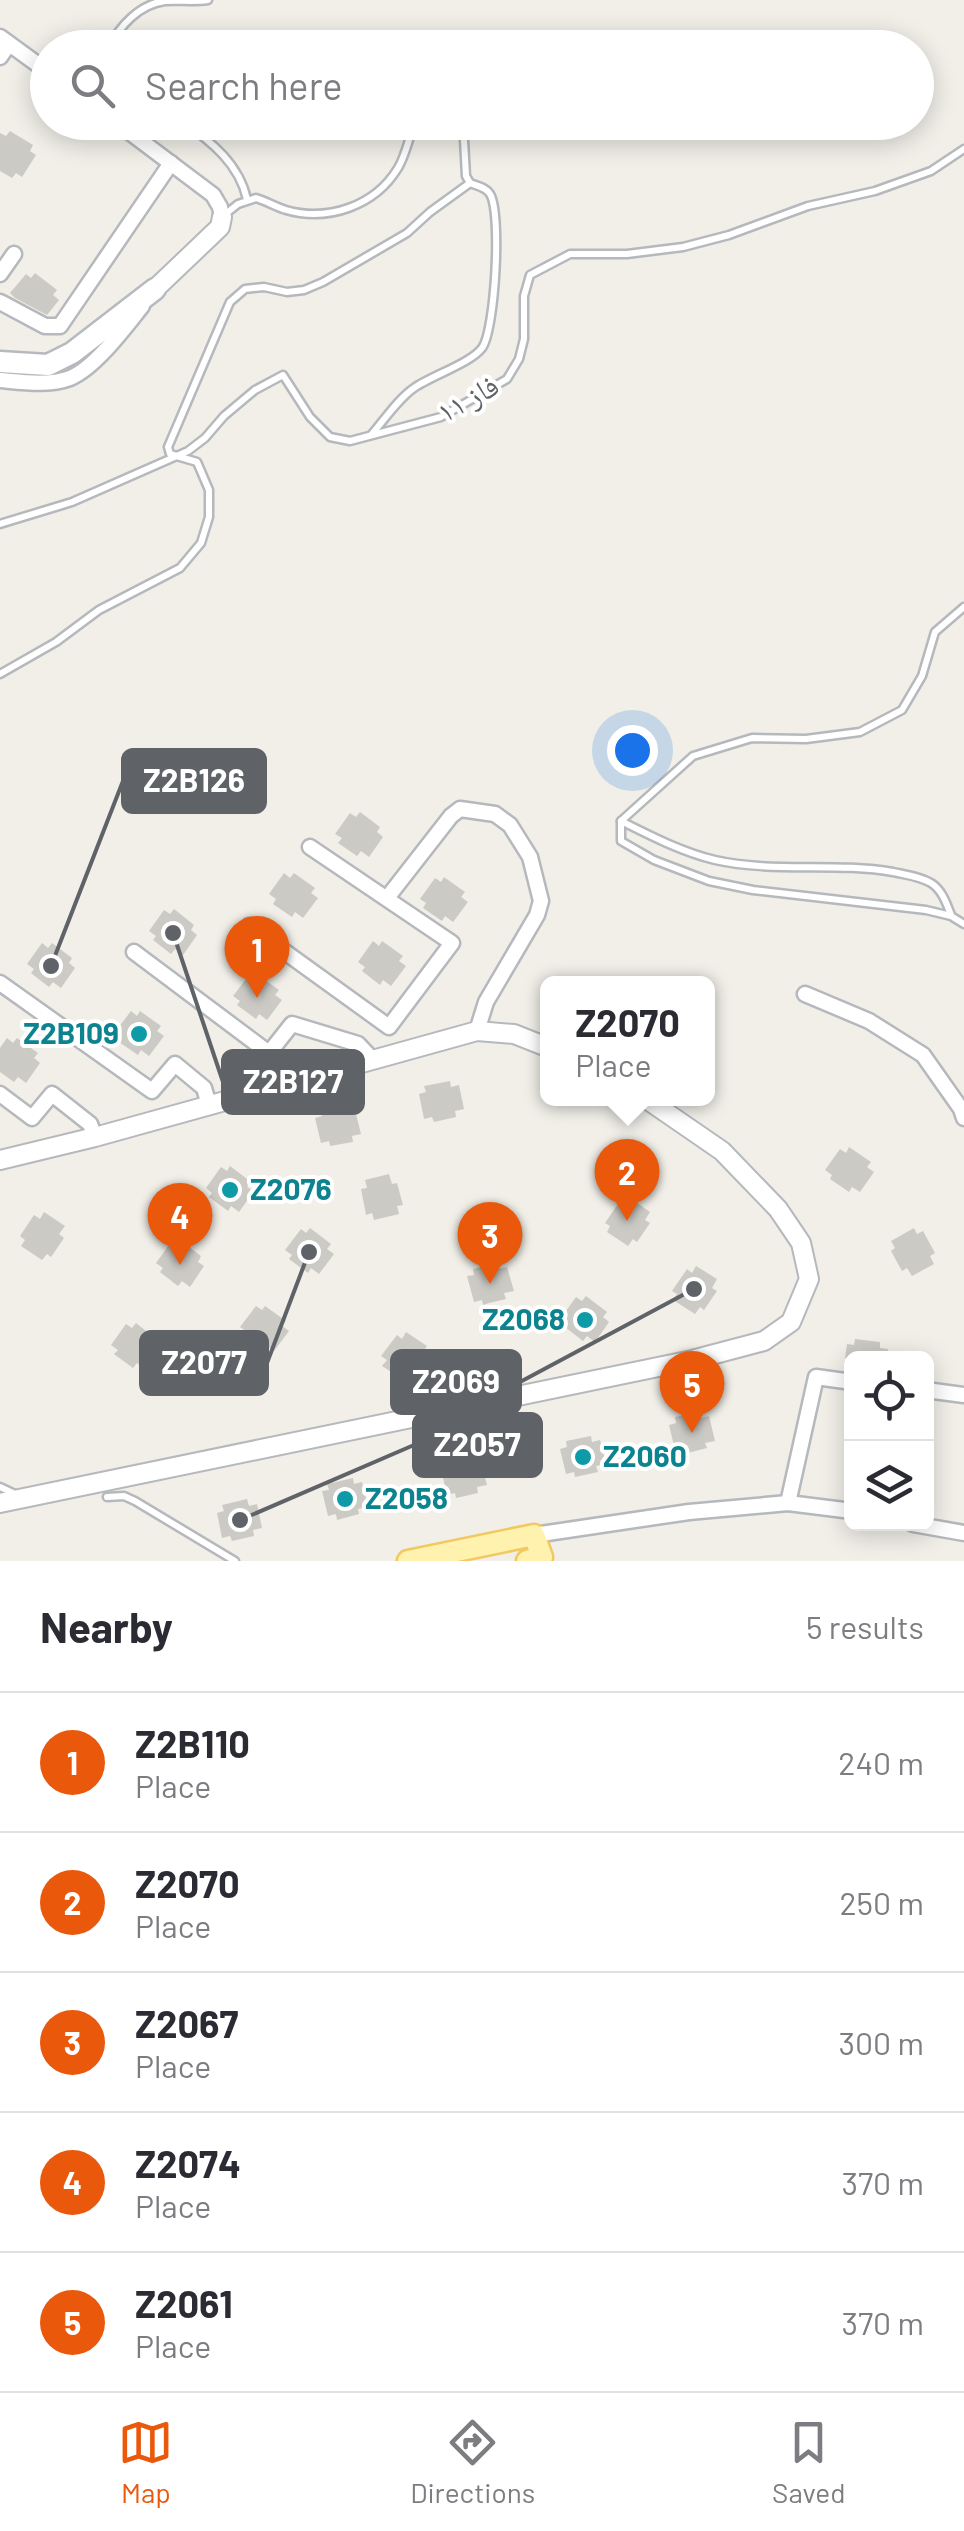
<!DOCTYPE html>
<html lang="en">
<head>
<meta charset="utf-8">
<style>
  body { margin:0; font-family:Barlow,"Noto Naskh Arabic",sans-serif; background:#f7f7f7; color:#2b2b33 }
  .controls { position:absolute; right:30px; bottom:30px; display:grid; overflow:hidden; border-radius:15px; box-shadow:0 5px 25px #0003 }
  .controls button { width:90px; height:90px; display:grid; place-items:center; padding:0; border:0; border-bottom:2px solid #e1e1e2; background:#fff; color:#2b2b33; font:50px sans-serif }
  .you { position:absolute; left:632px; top:750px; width:35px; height:35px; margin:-25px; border:8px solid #fff; border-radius:50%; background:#1a73e8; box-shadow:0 0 0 15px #1a73e833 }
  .badge { display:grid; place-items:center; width:65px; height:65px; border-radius:50%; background:#ea580c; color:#fff; font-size:32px; font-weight:700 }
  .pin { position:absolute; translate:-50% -82px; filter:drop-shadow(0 2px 5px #0008) }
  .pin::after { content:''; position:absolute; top:52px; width:35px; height:30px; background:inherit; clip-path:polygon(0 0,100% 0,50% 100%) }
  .popup { position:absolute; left:540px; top:976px; width:175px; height:130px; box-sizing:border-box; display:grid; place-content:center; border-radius:15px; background:#fff; filter:drop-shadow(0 2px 8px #0005); font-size:32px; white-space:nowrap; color:#7c7c81 }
  .popup b { font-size:38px; color:#2b2b33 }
  .popup::after { content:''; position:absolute; left:50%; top:100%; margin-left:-20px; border:20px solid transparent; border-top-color:#fff }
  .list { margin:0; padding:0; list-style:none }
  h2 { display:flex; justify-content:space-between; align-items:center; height:130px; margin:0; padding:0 40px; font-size:42px }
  h2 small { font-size:32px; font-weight:400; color:#7c7c81 }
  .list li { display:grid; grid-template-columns:65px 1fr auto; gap:30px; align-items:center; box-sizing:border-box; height:140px; padding:0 40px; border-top:2px solid #e1e1e2 }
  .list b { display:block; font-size:38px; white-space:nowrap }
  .list p { margin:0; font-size:32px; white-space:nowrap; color:#7c7c81 }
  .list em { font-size:32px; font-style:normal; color:#7c7c81 }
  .icon { flex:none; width:55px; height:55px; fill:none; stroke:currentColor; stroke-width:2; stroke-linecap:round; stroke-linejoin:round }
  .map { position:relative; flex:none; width:964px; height:1561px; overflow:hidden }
  .search { position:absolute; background:#fff; box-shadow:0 5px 25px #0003; left:30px; right:30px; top:30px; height:110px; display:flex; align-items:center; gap:25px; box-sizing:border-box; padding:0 35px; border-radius:55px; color:#7c7c81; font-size:38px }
  .sheet { height:830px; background:#fff }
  nav { display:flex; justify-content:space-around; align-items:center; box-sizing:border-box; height:140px; border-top:2px solid #e1e1e2; background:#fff; font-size:28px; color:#7c7c81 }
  nav a { display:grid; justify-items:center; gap:5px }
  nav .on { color:#ea580c }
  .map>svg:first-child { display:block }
</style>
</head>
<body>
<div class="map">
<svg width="964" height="1561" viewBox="0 0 964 1561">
  <rect width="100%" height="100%" fill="#f1efe8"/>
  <!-- building -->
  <g fill="#cccac5">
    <path d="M 10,131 L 33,145 L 30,151 L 36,155 L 22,177 L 16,173 L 12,178 L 0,171 L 0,133 L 6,136 Z"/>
    <path d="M 35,273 L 57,290 L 53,295 L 59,300 L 47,315 L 15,298 L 10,293 L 26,274 L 31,278 Z"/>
    <path d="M 360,812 L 380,827 L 377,832 L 383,837 L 369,857 L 361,851 L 357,856 L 338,843 L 342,838 L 335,834 L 350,813 L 356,817 Z"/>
    <path d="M 284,873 L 290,878 L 294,873 L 315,888 L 311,893 L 318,898 L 303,918 L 295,912 L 292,917 L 273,904 L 276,899 L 269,894 Z"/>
    <path d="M 444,877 L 465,892 L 461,897 L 468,902 L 453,922 L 445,916 L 442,921 L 423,908 L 426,903 L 420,899 L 435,878 L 441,882 Z"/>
    <path d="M 174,909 L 194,925 L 191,930 L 197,935 L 183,955 L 175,949 L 171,954 L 153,940 L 156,936 L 149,931 L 164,910 L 170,914 Z"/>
    <path d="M 373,941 L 379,946 L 382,941 L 403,956 L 399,961 L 406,966 L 391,986 L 383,980 L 380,985 L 362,971 L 365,967 L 358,962 Z"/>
    <path d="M 42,943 L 48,948 L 52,943 L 72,958 L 69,963 L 75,968 L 61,988 L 53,982 L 49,987 L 31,973 L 34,969 L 27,964 Z"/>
    <path d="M 249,975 L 255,980 L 258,975 L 279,990 L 275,995 L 282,1000 L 267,1020 L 259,1014 L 256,1019 L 237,1005 L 240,1001 L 233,996 Z"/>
    <path d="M 131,1011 L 137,1016 L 140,1011 L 161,1026 L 157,1031 L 164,1036 L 149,1056 L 141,1050 L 138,1055 L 119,1042 L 122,1037 L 115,1032 Z"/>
    <path d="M 7,1038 L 13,1043 L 17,1038 L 38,1053 L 34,1058 L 40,1063 L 26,1083 L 18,1077 L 14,1082 L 0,1072 L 0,1048 Z"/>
    <path d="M 450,1081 L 451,1087 L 459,1085 L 464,1109 L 455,1111 L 456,1117 L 434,1122 L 432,1117 L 424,1119 L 419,1094 L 426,1092 L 424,1086 Z"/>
    <path d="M 346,1105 L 348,1111 L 355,1110 L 361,1134 L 352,1136 L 353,1142 L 330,1146 L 329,1141 L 321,1143 L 315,1118 L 322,1116 L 321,1110 Z"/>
    <path d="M 849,1147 L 871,1162 L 867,1167 L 874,1172 L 860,1192 L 852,1187 L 849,1192 L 830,1179 L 832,1175 L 825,1170 L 840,1149 L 846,1153 Z"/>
    <path d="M 230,1166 L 251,1182 L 247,1187 L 254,1191 L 239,1212 L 231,1206 L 228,1211 L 209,1197 L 212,1193 L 206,1188 L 221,1167 L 227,1171 Z"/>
    <path d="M 389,1174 L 392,1184 L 397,1183 L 403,1205 L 397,1206 L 399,1214 L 374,1220 L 372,1213 L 366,1215 L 361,1189 L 367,1188 L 365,1180 Z"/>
    <path d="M 630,1198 L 650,1212 L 645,1220 L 650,1223 L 637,1242 L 633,1239 L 628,1246 L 607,1232 L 610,1226 L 605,1223 L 620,1201 L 625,1205 Z"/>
    <path d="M 44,1212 L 65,1226 L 59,1234 L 64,1238 L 51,1257 L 47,1254 L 42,1260 L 21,1246 L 25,1240 L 20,1236 L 34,1215 L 40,1219 Z"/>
    <path d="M 310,1228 L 331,1244 L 327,1249 L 334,1254 L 319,1274 L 311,1268 L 308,1273 L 289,1259 L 292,1255 L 285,1250 L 301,1229 L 306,1233 Z"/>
    <path d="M 914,1228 L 917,1234 L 923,1231 L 935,1253 L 930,1256 L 934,1264 L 912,1276 L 907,1268 L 902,1271 L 891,1251 L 895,1248 L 891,1241 Z"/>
    <path d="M 181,1241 L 201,1256 L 198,1262 L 204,1266 L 190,1287 L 182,1281 L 178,1286 L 160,1272 L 163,1268 L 156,1263 L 171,1242 L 177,1246 Z"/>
    <path d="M 498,1263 L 499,1269 L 507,1267 L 514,1291 L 504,1293 L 506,1299 L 489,1303 L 483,1305 L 482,1300 L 474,1302 L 467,1276 L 474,1275 L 473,1269 Z"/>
    <path d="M 696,1266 L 717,1279 L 712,1288 L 717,1291 L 704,1310 L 700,1307 L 695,1314 L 673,1300 L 677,1294 L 672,1291 L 687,1269 L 692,1273 Z"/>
    <path d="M 586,1296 L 607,1312 L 603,1317 L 609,1322 L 595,1342 L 587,1336 L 583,1341 L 565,1327 L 568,1323 L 561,1318 L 576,1297 L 582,1301 Z"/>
    <path d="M 256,1306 L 262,1310 L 265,1306 L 286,1321 L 282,1326 L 289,1331 L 274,1351 L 266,1345 L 263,1350 L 244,1336 L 247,1332 L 240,1327 Z"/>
    <path d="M 136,1323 L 156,1339 L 152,1344 L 159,1349 L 144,1369 L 137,1363 L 133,1368 L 114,1354 L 118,1350 L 111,1345 L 126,1324 L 132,1328 Z"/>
    <path d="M 406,1332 L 427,1346 L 421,1354 L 426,1358 L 413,1376 L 409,1373 L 404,1380 L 382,1366 L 387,1360 L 381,1356 L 397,1335 L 402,1339 Z"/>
    <path d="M 855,1339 L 880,1342 L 880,1348 L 888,1349 L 887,1358 L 845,1358 L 847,1344 L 854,1345 Z"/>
    <path d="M 700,1412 L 701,1418 L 709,1416 L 715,1441 L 705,1443 L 707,1448 L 684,1454 L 683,1448 L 675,1450 L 669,1425 L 676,1423 L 675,1417 Z"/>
    <path d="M 591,1436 L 592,1442 L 600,1440 L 606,1464 L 596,1466 L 598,1472 L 575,1477 L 574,1472 L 566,1474 L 560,1449 L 567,1447 L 566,1441 Z"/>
    <path d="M 472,1456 L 473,1463 L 481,1461 L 487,1485 L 477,1487 L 478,1493 L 456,1498 L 455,1493 L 447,1495 L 441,1469 L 448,1468 L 446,1462 Z"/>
    <path d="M 353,1478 L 354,1484 L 362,1482 L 368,1507 L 358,1509 L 359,1514 L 337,1520 L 336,1514 L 328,1516 L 322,1491 L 329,1490 L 327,1484 Z"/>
    <path d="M 247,1499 L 249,1506 L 257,1504 L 262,1528 L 253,1530 L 254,1536 L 232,1541 L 230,1536 L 222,1538 L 217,1513 L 224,1511 L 222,1505 Z"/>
  </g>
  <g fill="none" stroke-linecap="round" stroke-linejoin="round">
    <defs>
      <g id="service">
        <path d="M 109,48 C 119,26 140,4 165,1 C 179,0 193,2 208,0"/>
        <path d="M 183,122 C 212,142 239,164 247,199"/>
        <path d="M 223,216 L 238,204 L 256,198 C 266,201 276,207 286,210 C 328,222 375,206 398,168 C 406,155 409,137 415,122"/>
        <path d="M 372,434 C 385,419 398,399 414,388 C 431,376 471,363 482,348 C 495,331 502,213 490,194 C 486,187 477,186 470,183 L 466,176 L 463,122"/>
        <path d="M 0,524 L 72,502 L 188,451 L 205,438 L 224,416 L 255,390 L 283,375 L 310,417 L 330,437 L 350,441 L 441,417 L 507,379 L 519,359 L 524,339 L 524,296 L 530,275 L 570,254 L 627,254 L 683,247 L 729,235 L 808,206 L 875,191 L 931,171 L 964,149"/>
        <path d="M 964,607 L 935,632 L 922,676 L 902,710 L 860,732 L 806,739 L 752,738 L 693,756 L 621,821 L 621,841 L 654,860 L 709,881 L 753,890 L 926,910 L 951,916 L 964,924"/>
        <path d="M 0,674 L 56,642 L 99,610 L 180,568 L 201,543 L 209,517 L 209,490 L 197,462 L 170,454 L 168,447 L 230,302 L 245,289 L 264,287 L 287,292 L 304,290 L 323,282 L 407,233 L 430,212 L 470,183"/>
        <path d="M 621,821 C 651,836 682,852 715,860 C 773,873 835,862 893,872 C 906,875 919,876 931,883 C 942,890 946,902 951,915"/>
        <path d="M 0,1487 L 17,1495"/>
        <path d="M 107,1497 L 124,1496 L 135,1501 L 235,1561"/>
      </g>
      <g id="minor">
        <path d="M 0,37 L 48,72"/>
        <path d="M 0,57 L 9,44"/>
        <path d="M 116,122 L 213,195 L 220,207 L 222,217"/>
        <path d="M 0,274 L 14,254"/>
        <path d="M 0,302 L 45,326 L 60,326 L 171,163"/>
        <path d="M 0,380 C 22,382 49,386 70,378 C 95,368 126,326 142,306"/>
        <path d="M 387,898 L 451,816 L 460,809 L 495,814 L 510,825 L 530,857 L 541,901 L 537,915 L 486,1002 L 477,1031"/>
        <path d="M 249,926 L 389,1027 L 452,943 L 310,847"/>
        <path d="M 134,952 L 269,1053 L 292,1024 L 358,1044 L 373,1060"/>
        <path d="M 0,983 L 152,1091 L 175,1064 L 204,1088 L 209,1105"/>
        <path d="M 805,994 L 869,1021 L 923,1055 L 961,1109 L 964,1118"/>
        <path d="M 0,1094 L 32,1118 L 52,1094 L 90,1124 L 95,1137"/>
        <path d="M 926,1390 L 964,1395"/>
        <path d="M 788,1503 L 816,1377 L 852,1382"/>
        <path d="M 913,1524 L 964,1533"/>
        <path d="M 534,1535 L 689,1512 L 788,1503 L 852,1511"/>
      </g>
      <g id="tertiary">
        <path d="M 155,289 L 220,227 L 222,217"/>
        <path d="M 0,1160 L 95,1137 L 477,1031 L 514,1034 L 547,1047"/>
        <path d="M 0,1503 L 692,1360 L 764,1341 L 791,1322 L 809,1279 L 801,1243 L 778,1209 L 722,1151 L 645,1098"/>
      </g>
      <path id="secondary" d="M 0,362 L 48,365 L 72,353 L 155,289"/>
      <path id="primary" d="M 408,1561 L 534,1535 L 542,1557 L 527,1561"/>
    </defs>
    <!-- service casing -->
    <use href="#service" stroke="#b5b8bc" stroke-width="11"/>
    <!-- minor casing -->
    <use href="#minor" stroke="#b5b8bc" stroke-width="19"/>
    <!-- tertiary casing -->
    <use href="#tertiary" stroke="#b5b8bc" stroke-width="22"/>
    <!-- secondary casing -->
    <use href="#secondary" stroke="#b6babf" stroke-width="25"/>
    <!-- primary casing -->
    <use href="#primary" stroke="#f2c960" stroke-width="25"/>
    <!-- service -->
    <use href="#service" stroke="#fff" stroke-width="6"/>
    <!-- minor -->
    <use href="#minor" stroke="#fff" stroke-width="14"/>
    <!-- tertiary -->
    <use href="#tertiary" stroke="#fff" stroke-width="18"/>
    <!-- secondary -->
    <use href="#secondary" stroke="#fff" stroke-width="20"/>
    <!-- primary -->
    <use href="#primary" stroke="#fff2af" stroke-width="20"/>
  </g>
  <!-- markers -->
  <g fill="#0f9aa8" stroke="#fff" stroke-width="4">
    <circle cx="139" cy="1034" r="10"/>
    <circle cx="230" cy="1190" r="10"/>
    <circle cx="585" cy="1320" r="10"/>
    <circle cx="583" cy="1457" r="10"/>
    <circle cx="345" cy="1499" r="10"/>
  </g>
  <g text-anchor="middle" stroke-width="8" stroke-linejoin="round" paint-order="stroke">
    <!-- street labels -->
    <g font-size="30" fill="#5f6368" stroke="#fff">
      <text transform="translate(468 399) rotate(-29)" y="10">فاز ۱۱</text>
    </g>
    <!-- culture labels -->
    <g font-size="30" font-weight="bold" fill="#0d838f" stroke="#fff" text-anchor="start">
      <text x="119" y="1044" text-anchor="end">Z2B109</text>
      <text x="250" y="1200">Z2076</text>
      <text x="565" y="1330" text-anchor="end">Z2068</text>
      <text x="603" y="1467">Z2060</text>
      <text x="365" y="1509">Z2058</text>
    </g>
  </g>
  <!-- callouts -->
  <path fill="none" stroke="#5f6368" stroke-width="4" d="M51 966L123 781M173 933L223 1082M309 1252L267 1363M694 1289L520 1382M240 1520L414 1445"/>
  <g fill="#5f6368" stroke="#fff" stroke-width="4">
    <circle cx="51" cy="966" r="10"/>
    <circle cx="173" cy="933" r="10"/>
    <circle cx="309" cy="1252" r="10"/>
    <circle cx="694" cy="1289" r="10"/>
    <circle cx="240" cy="1520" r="10"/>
  </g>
  <g fill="#5f6368" stroke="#5f6368" stroke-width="4">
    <rect x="123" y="750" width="142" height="62" rx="10"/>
    <rect x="223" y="1051" width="140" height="62" rx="10"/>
    <rect x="141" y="1332" width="126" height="62" rx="10"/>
    <rect x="392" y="1351" width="128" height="62" rx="10"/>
    <rect x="414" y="1414" width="127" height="62" rx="10"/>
  </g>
  <g font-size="32" text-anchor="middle" font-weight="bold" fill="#fff">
    <text x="194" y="792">Z2B126</text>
    <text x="293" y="1093">Z2B127</text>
    <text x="204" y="1374">Z2077</text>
    <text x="456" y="1393">Z2069</text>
    <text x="477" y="1456">Z2057</text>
  </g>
</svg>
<div class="controls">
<button><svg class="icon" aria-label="locate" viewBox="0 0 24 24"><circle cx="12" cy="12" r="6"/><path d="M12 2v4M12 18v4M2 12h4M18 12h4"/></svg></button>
<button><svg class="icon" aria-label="layers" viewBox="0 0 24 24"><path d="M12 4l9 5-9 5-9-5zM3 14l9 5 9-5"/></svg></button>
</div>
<div class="you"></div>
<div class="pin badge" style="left:257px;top:998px">1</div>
<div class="pin badge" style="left:627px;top:1221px">2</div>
<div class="popup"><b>Z2070</b>Place</div>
<div class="pin badge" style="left:490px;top:1284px">3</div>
<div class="pin badge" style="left:180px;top:1265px">4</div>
<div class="pin badge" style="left:692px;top:1433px">5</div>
<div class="search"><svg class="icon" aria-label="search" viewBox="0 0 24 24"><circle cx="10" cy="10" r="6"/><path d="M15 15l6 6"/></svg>Search here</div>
</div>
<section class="sheet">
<h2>Nearby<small>5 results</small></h2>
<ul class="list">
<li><span class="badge">1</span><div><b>Z2B110</b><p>Place</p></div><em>240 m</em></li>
<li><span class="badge">2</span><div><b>Z2070</b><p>Place</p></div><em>250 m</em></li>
<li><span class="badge">3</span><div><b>Z2067</b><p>Place</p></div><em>300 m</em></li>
<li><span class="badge">4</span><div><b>Z2074</b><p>Place</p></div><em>370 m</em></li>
<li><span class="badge">5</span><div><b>Z2061</b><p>Place</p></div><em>370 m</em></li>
</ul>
</section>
<nav>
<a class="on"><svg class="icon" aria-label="map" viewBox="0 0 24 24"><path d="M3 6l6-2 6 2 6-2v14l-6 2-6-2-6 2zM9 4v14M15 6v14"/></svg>Map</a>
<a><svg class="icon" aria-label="directions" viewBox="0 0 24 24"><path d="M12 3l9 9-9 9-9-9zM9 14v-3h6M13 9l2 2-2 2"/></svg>Directions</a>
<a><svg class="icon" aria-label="saved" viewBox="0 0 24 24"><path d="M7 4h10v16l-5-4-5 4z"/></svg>Saved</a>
</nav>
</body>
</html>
